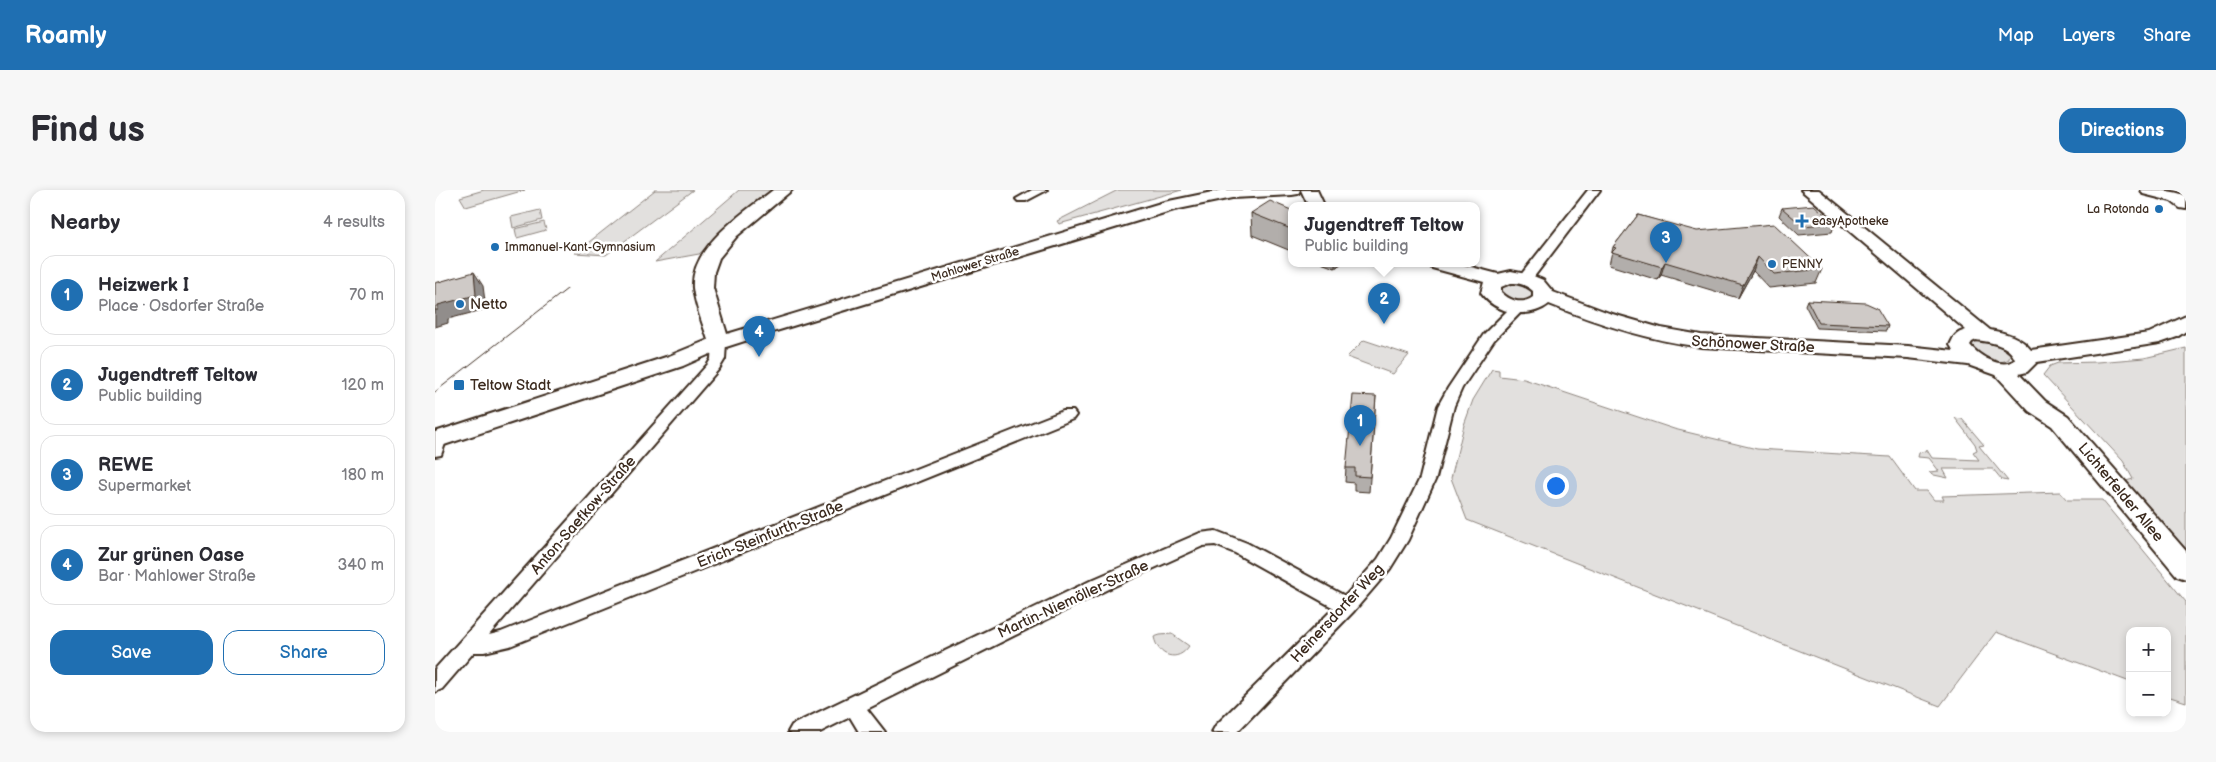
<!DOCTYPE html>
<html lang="en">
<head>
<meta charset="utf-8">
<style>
  body { margin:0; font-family:"Balsamiq Sans",sans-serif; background:#f7f7f7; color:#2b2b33 }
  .controls { position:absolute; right:15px; bottom:15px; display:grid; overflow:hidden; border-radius:10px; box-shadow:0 2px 8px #0003 }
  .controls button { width:45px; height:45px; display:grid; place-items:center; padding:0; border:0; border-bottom:1px solid #e1e1e2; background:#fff; color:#2b2b33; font:25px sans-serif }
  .you { position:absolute; left:1120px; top:295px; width:18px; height:18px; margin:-12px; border:4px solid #fff; border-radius:50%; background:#1a73e8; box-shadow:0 0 0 8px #1a73e833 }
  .badge { display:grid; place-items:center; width:32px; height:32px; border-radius:50%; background:#1f6fb2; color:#fff; font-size:16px; font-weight:700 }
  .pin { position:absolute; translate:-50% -41px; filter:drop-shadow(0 1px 2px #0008) }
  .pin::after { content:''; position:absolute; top:26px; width:18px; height:15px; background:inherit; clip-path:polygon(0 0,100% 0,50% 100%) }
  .popup { position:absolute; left:853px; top:12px; width:192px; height:65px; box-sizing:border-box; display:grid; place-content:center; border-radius:10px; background:#fff; filter:drop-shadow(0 1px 4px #0005); font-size:16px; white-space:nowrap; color:#7c7c81 }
  .popup b { font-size:19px; color:#2b2b33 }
  .popup::after { content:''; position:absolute; left:50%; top:100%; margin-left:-10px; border:10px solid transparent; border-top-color:#fff }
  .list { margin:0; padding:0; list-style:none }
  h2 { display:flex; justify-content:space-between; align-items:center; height:65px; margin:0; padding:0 20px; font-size:21px }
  h2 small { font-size:16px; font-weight:400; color:#7c7c81 }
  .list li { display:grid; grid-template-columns:32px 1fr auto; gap:15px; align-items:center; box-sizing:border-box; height:80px; margin:0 10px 10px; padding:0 10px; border:1px solid #e1e1e2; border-radius:15px }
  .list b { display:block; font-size:19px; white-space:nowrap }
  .list p { margin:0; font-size:16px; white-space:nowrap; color:#7c7c81 }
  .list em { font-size:16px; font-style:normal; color:#7c7c81 }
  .actions { display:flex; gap:10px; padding:15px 20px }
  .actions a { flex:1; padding:11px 0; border:1px solid #1f6fb2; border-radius:15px; text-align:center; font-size:18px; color:#1f6fb2 }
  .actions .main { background:#1f6fb2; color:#fff }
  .map { position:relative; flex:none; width:1751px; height:542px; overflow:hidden; border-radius:15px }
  header { display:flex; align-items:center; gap:30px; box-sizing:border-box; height:70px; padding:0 25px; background:#1f6fb2; color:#fff }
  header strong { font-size:24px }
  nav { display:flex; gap:28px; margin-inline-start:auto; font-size:18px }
  .intro { display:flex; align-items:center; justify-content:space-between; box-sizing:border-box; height:120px; padding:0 30px }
  h1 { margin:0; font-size:35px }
  .button { padding:12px 22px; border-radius:15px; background:#1f6fb2; color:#fff; font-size:18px; font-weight:700 }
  main { display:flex; gap:30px; padding:0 30px }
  aside { flex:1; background:#fff; border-radius:15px; box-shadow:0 2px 8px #0003 }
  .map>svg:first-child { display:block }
</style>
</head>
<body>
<header>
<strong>Roamly</strong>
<nav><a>Map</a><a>Layers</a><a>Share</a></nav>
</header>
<div class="intro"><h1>Find us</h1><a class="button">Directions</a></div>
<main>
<aside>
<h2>Nearby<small>4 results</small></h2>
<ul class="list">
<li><span class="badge">1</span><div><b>Heizwerk I</b><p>Place · Osdorfer Straße</p></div><em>70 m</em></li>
<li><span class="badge">2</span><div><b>Jugendtreff Teltow</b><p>Public building</p></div><em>120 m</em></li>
<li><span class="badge">3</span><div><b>REWE</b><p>Supermarket</p></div><em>180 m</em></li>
<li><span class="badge">4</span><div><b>Zur grünen Oase</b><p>Bar · Mahlower Straße</p></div><em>340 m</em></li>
</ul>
<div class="actions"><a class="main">Save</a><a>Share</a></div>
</aside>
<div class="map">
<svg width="1751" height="542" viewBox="0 0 1751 542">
  <rect width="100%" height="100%" fill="#fff"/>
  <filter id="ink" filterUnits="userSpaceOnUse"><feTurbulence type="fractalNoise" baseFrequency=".02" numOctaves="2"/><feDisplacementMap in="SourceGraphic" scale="10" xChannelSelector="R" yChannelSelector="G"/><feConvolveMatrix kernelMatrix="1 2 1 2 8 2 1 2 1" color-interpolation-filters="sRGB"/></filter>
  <g filter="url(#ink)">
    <!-- green -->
    <g fill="#e2e0de" stroke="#8e857e">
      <path d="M 49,0 L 90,0 L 31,17 L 25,7 Z"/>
      <path d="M 220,0 L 258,0 L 171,65 L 140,63 Z"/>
      <path d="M 304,0 L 342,0 L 264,64 L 220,72 Z"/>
      <path d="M 683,0 L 747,0 L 624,34 L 622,31 Z"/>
      <path d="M 105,20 L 107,30 L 78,38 L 76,27 Z"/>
      <path d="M 109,32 L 111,40 L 82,48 L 80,39 Z"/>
      <path d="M 1082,93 L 1096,99 L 1099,104 C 1092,117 1074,111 1066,102 L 1066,99 L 1072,95 Z"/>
      <path d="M 929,150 L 974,165 L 958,184 L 912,167 Z"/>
      <path d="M 1549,151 L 1562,154 L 1575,164 L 1574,169 C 1560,177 1547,167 1536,158 L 1539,152 Z"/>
      <path d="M 1751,158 L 1751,361 L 1691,291 L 1698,289 L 1688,271 L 1608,185 L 1615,176 L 1623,173 L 1662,172 L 1709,168 Z"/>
      <path d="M 1057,179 L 1064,180 L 1064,186 L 1089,189 L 1239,239 L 1322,259 L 1455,267 L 1480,301 L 1492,301 L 1499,310 L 1509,310 L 1507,306 L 1625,302 L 1632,310 L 1667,310 L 1751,412 L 1751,512 L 1732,506 L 1732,441 L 1695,441 L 1695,492 L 1561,442 L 1505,516 L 1032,330 L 1016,288 L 1029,235 L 1038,210 Z"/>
      <path d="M 1520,228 L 1527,229 L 1549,255 L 1544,256 L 1573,291 L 1567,290 L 1558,279 L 1508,279 L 1513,288 L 1499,285 L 1494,282 L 1504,281 L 1494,268 L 1483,267 L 1484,263 L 1492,260 L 1497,268 L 1544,270 L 1538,262 L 1542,260 L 1540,254 Z"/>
      <path d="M 737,444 L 754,456 C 743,473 723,467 719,447 L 725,445 Z"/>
    </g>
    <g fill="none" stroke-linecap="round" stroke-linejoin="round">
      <defs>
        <g id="street">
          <path d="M 597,0 L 612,0 L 591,11 L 583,11 L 581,9 Z"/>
          <path d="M 1153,0 L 1165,0 L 1095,92 L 1085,92 L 1084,89 L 1085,86 Z"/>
          <path d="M 1084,113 L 1091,117 L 1059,150 L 1027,198 L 1019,216 L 1001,288 L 973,350 L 955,379 L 919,421 L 802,542 L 777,542 L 781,535 L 899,418 L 800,363 L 780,355 L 768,356 L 673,399 L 432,519 L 450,542 L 424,542 L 415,527 L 385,542 L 353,542 L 357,535 L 659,389 L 765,343 L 781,341 L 812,353 L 910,406 L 943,369 L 956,348 L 985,288 L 1003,216 L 1013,198 L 1049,144 L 1079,114 Z"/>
          <path d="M 284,149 L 291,153 L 290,169 L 284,179 L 54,445 L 66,442 L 628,221 L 638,221 L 641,225 L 638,229 L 75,456 L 49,462 L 39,462 L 7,499 L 0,502 L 0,479 L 273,174 L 276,169 L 277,153 Z"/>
          <path d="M 4,243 L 10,244 L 12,248 L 6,265 L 0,266 L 0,244 Z"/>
        </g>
        <g id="secondary">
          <path d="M 338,0 L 357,0 L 302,46 L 284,68 L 279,82 L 278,98 L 292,144 L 729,12 L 787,0 L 865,0 L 863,4 L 857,5 L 797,8 L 739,20 L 341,141 L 291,157 L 248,176 L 0,258 L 0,242 L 234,166 L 273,150 C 268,134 260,115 258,98 C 255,56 310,22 338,0 Z"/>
          <path d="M 866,0 L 882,0 L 889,15 L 873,15 Z"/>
          <path d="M 1366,0 L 1384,0 L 1555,140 C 1571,143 1586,147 1596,160 L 1714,143 L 1751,126 L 1751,141 L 1742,147 L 1725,153 L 1602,172 L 1592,182 L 1584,184 L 1610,211 L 1633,226 L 1751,361 L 1751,389 L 1742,386 L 1617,236 L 1594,221 L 1561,185 L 1533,175 L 1473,168 L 1266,157 C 1213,150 1163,134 1114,114 C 1094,130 1061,124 1046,103 L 1049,92 L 997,78 L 995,74 L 1021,73 L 1063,84 L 1076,81 L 1096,85 L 1108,90 L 1118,102 L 1174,123 L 1226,138 L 1266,145 L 1473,156 L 1519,161 L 1515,155 C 1519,146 1521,143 1531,140 ZM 1076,93 C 1085,93 1091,95 1098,101 L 1098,107 C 1087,115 1075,111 1066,102 L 1066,97 ZM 1541,150 C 1555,152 1576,155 1580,170 C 1566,180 1544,166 1535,155 L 1537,152 Z"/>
          <path d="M 1706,0 C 1720,0 1739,0 1751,6 L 1751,19 L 1745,18 L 1736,11 L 1708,4 Z"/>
        </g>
      </defs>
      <!-- street casing -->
      <use href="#street" stroke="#3b2a1e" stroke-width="4"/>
      <!-- secondary casing -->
      <use href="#secondary" stroke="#3b2a1e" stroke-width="4"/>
      <!-- street -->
      <use href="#street" fill="#fff" fill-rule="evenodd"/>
      <!-- secondary -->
      <use href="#secondary" fill="#fff" fill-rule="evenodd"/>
      <!-- tram -->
      <path stroke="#3b2a1e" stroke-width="1" d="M 0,202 L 132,99"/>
    </g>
    <!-- wall -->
    <g fill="#b2aeab" stroke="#3b2a1e">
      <path d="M 1347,18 L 1400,33 L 1397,42 L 1364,45 L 1344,26 Z"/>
      <path d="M 856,20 L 856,61 L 817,45 L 816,23 Z"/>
      <path d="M 1203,25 L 1387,79 L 1381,93 L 1334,98 L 1318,81 L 1303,108 L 1226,85 L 1223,90 L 1174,75 L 1178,57 Z"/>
      <path d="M 886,73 L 907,73 L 900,78 Z"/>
      <path d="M 1372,110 L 1453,136 L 1451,141 L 1382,138 L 1370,115 Z"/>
      <path d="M 941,206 L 934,302 L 919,301 L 919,293 L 910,292 L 911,278 Z"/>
    </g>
    <!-- shaded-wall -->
    <g fill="#918d8b" stroke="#3b2a1e">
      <path d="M 1323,67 L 1318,81 L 1303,108 L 1308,95 Z"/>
      <path d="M 1230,72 L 1226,85 L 1223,90 L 1227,77 Z"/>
      <path d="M 900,73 L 907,73 L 900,78 Z"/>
      <path d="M 39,82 L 48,96 L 51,119 L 13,129 L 13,133 L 0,137 L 0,120 L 3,115 Z"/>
    </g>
    <!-- building -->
    <g fill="#cfcac7" stroke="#3b2a1e">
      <path d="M 835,11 L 856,20 L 856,39 L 816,23 Z"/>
      <path d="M 1379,15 L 1400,33 L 1368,36 L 1347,18 Z"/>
      <path d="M 1203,25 L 1262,41 L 1339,34 L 1387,79 L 1339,84 L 1323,67 L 1308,95 L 1230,72 L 1227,77 L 1177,62 L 1181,58 L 1178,57 Z"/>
      <path d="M 39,82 L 41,105 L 3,115 L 3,120 L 0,120 L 0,93 Z"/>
      <path d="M 1372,110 L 1431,113 L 1442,118 L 1453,136 L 1384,133 Z"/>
      <path d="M 918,205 L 941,206 L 935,287 L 920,286 L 920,278 L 911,278 Z"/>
    </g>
  </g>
  <!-- markers -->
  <g fill="#1f6fb2" stroke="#fff" stroke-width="2">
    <circle cx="1724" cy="19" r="5"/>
    <path d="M1364.5 23.5h5v5h5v5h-5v5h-5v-5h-5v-5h5z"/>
    <circle cx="60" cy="57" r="5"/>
    <circle cx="1337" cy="74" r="5"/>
    <circle cx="25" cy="114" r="5"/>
    <rect x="18" y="189" width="12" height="12" rx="2.5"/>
  </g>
  <g text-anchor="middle" stroke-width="5" stroke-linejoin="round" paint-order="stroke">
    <!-- far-poi labels -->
    <g font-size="12" fill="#3b2a1e" stroke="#fff" text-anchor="start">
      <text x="1714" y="23" text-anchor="end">La Rotonda</text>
      <text x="1377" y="35">easyApotheke</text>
      <text x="70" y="61">Immanuel-Kant-Gymnasium</text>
      <text x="1347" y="78">PENNY</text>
    </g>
    <!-- far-street labels -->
    <g font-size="12" fill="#3b2a1e" stroke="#fff">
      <text transform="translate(540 74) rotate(-17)" y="4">Mahlower Straße</text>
    </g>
    <!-- poi labels -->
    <g font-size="15" fill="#3b2a1e" stroke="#fff" text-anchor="start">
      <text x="35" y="119">Netto</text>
      <text x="35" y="200">Teltow Stadt</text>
    </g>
    <!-- street labels -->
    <g font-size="15" fill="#3b2a1e" stroke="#fff">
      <text transform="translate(1318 154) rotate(3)" y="5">Schönower Straße</text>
      <text transform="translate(1686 302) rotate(50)" y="5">Lichterfelder Allee</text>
      <text transform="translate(148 325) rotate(-49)" y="5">Anton-Saefkow-Straße</text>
      <text transform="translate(335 344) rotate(-22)" y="5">Erich-Steinfurth-Straße</text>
      <text transform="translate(638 409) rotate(-25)" y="5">Martin-Niemöller-Straße</text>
      <text transform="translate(902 423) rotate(-47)" y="5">Heinersdorfer Weg</text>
    </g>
  </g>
</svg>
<div class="controls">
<button>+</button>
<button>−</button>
</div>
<div class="you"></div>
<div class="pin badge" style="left:925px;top:256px">1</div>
<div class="pin badge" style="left:949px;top:134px">2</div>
<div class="popup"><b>Jugendtreff Teltow</b>Public building</div>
<div class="pin badge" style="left:1231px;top:73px">3</div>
<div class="pin badge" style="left:324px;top:167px">4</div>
</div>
</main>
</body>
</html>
